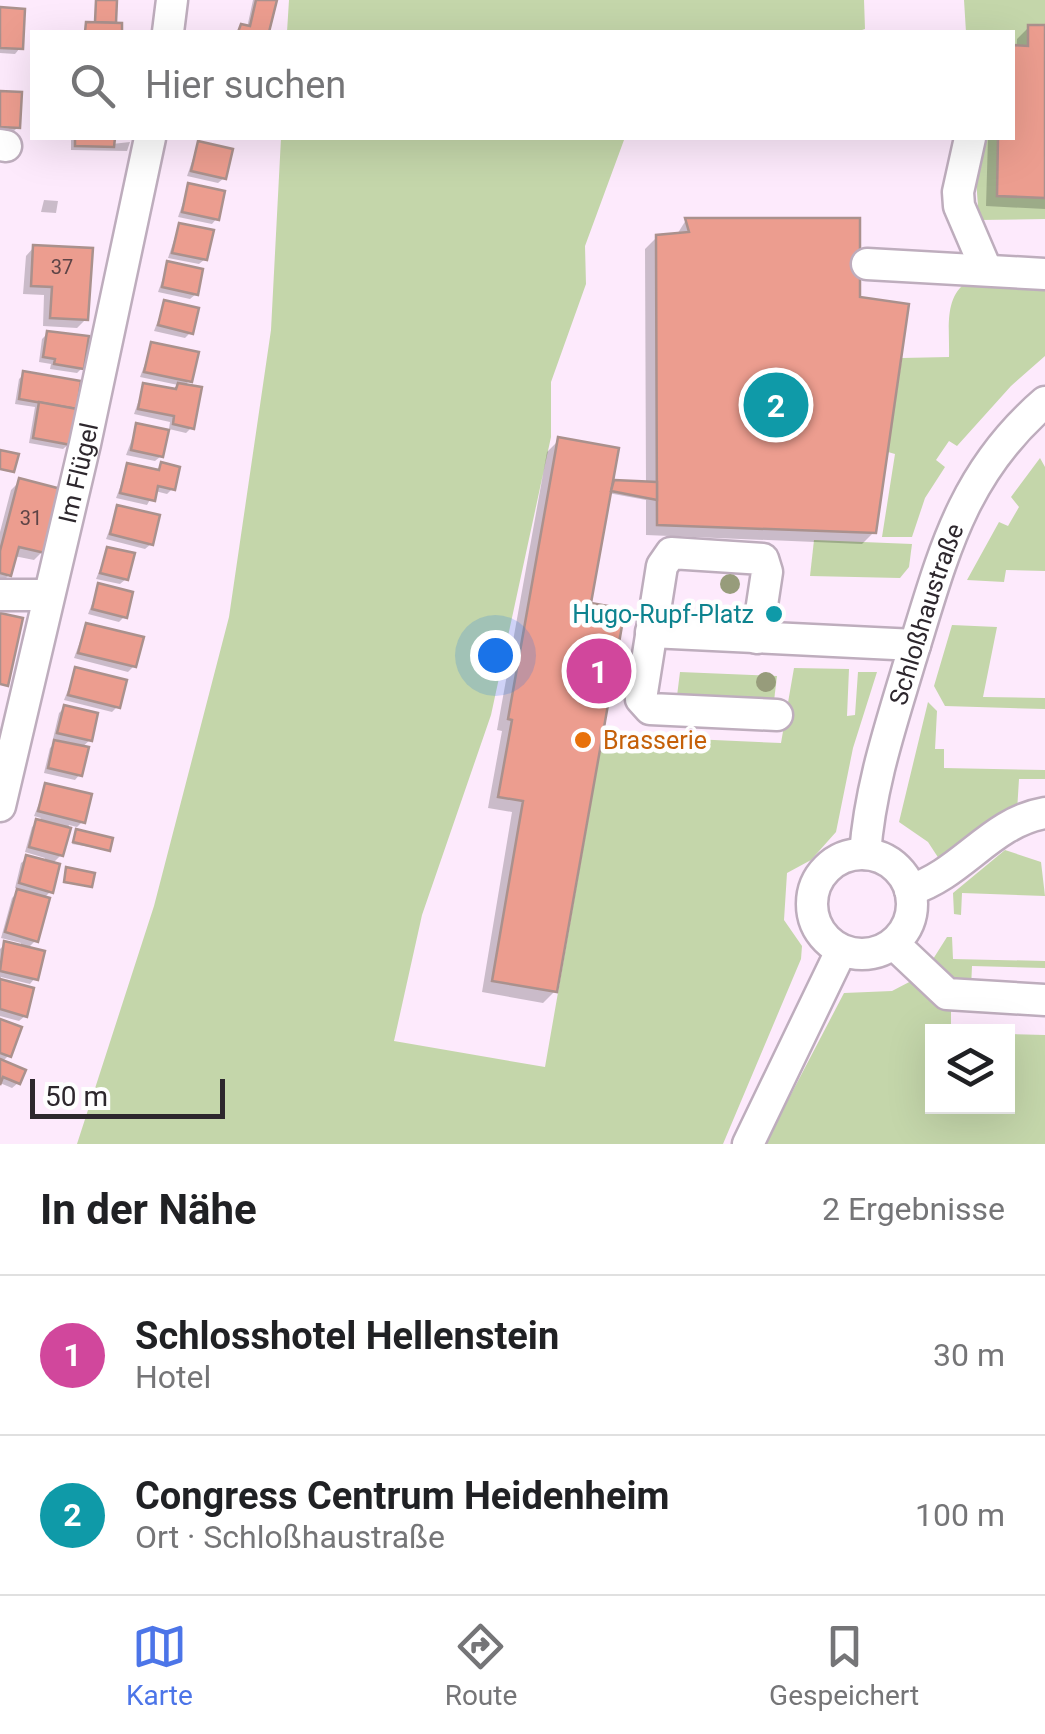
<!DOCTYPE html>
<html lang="de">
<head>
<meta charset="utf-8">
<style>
  body { margin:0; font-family:Roboto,sans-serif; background:#f2f2f2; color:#202124 }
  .controls { position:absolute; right:30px; bottom:30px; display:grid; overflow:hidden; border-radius:0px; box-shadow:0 10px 40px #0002 }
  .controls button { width:90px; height:90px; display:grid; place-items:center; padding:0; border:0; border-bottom:2px solid #e0e0e0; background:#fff; color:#202124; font:50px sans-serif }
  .scale { position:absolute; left:30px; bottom:25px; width:195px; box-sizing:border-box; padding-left:10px; border:5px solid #2d272d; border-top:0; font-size:28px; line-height:35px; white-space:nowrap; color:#2d272d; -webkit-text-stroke:8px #fefefe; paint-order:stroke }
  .you { position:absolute; left:495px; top:655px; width:35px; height:35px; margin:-25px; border:8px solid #fff; border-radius:50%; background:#1a73e8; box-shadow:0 0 0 15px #1a73e833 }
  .badge { display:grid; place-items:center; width:65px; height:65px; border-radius:50%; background:#4c75e8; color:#fff; font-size:32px; font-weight:700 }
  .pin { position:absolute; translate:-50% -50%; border:5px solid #fff; box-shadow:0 2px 10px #0006 }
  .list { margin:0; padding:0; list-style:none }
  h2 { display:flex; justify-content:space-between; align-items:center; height:130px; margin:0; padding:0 40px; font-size:42px }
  h2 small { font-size:32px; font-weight:400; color:#757577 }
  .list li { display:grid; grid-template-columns:65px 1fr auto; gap:30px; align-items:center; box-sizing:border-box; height:160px; padding:0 40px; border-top:2px solid #e0e0e0 }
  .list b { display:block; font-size:38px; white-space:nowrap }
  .list p { margin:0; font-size:32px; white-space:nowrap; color:#757577 }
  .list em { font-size:32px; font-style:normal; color:#757577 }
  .icon { flex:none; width:55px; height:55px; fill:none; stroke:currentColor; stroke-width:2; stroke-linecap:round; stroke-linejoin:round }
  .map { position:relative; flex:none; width:1045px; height:1144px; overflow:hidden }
  .search { position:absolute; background:#fff; box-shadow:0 10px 40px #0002; left:30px; right:30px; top:30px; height:110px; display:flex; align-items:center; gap:25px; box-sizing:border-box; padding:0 35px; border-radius:0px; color:#757577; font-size:38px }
  .sheet { height:450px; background:#fff }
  nav { display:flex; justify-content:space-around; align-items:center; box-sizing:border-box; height:140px; border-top:2px solid #e0e0e0; background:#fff; font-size:28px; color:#757577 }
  nav a { display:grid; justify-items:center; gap:5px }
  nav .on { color:#4c75e8 }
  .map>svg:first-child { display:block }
</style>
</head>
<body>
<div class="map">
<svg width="1045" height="1144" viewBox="0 0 1045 1144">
  <rect width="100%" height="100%" fill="#fdeafc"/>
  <!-- green -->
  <g fill="#c4d6aa">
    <path d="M 289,0 L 864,0 L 865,29 L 856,32 L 287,32 Z"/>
    <path d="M 964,0 L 1045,0 L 1045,219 L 979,220 L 973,138 L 1012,138 L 1012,32 L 966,32 Z"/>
    <path d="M 281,138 L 629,138 L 624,140 L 585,246 L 586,284 L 551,382 L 551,437 L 491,715 L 422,915 L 394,1041 L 545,1067 L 603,735 L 781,743 L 794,668 L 849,669 L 847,716 L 855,715 L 858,672 L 877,672 L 853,748 L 836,832 L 811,860 L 787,873 L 784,920 L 802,946 L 801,959 L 723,1144 L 77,1144 L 154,906 L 229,617 L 271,330 Z"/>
    <path d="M 967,282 L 1045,286 L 1045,356 L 1011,386 L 957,446 L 949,441 L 936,460 L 945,467 L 925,498 L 912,537 L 882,537 L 895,454 L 888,452 L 902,358 L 949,357 C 950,331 943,298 967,282 Z"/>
    <path d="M 1040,458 L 1045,467 L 1045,571 L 1006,570 L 1004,582 L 967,580 L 999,522 L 1008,526 L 1019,507 L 1011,497 Z"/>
    <path d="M 814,540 L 912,544 L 909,567 L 900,578 L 810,576 Z"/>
    <path d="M 952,625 L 997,627 L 983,697 L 1045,698 L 1045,709 L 945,706 L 934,686 Z"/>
    <path d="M 680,672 L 777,676 L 774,701 L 677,696 Z"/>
    <path d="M 928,702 L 937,711 L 935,749 L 944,749 L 944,768 L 1045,770 L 1045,779 L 1019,779 L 1017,811 L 943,865 L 928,842 L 899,822 Z"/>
    <path d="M 1005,850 L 1041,862 L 1045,896 L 962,893 L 961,915 L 954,914 L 953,893 Z"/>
    <path d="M 947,937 L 952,937 L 953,959 L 1045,961 L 1045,968 L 972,966 L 971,988 L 928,967 Z"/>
    <path d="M 915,979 L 951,1007 L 951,1031 L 932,1032 L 932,1106 L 1008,1106 L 1008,1034 L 1045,1035 L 1045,1144 L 765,1144 L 844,993 L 892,991 Z"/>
  </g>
  <!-- shadow -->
  <g fill="#0003">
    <path d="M 253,0 L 274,0 L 266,32 L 236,32 L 247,28 Z"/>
    <path d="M 0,10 L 20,48 L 15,54 L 0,53 Z"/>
    <path d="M 1029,27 L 1045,27 L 1045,209 L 986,206 L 988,138 L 1012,138 L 1017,39 Z"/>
    <path d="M 0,94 L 18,127 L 9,136 L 0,135 Z"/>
    <path d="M 71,138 L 112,138 L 112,144 L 130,142 L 127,151 L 71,150 Z"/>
    <path d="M 198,144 L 224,178 L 218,183 L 187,176 Z"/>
    <path d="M 189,185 L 217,218 L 212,224 L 178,217 Z"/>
    <path d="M 44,200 L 58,201 L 56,213 L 41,212 Z"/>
    <path d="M 686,220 L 874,532 L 862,544 L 646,535 L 646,500 L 608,493 L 588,605 L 555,991 L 543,1003 L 482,992 L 512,812 L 488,808 L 502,731 L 497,730 L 547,452 L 559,440 L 609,487 L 614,482 L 646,484 L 645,249 L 657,237 L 676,236 Z"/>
    <path d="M 179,225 L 205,259 L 199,264 L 168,258 Z"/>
    <path d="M 34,247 L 86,319 L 77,328 L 43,326 L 44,295 L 23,294 L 26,256 Z"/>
    <path d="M 168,264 L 196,294 L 190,299 L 158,292 Z"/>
    <path d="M 165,302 L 190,333 L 185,338 L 154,331 Z"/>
    <path d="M 48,333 L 82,368 L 77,373 L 50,369 L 51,364 L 39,362 L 42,339 Z"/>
    <path d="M 152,345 L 189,381 L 184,386 L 192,427 L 186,433 L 169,429 L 170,422 L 134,414 L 144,385 L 172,391 L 178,385 L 140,377 Z"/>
    <path d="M 24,374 L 69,444 L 63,449 L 29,443 L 35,407 L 15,404 L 19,379 Z"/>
    <path d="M 137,426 L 161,456 L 155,461 L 126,455 Z"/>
    <path d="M 162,465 L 172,489 L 167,494 L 155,491 L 147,505 L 116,498 L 128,466 L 155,472 Z"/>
    <path d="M 20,481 L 42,552 L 34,560 L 14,556 L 9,575 L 0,584 L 0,532 L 11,490 Z"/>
    <path d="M 118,507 L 151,544 L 145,549 L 106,539 Z"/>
    <path d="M 108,549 L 126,579 L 120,584 L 96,579 Z"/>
    <path d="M 99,586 L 125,616 L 119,622 L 88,614 Z"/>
    <path d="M 86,625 L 134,666 L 128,672 L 74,658 Z"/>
    <path d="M 76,670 L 117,707 L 112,712 L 64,700 Z"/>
    <path d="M 64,708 L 90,740 L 81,748 L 80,774 L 75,780 L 44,773 L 50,748 L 58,740 L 53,739 L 59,713 Z"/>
    <path d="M 46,786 L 82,822 L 77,827 L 69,825 L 61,855 L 52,864 L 51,891 L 43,899 L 36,940 L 27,949 L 35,978 L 30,984 L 1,977 L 0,981 L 0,949 L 5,944 L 20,948 L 21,943 L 1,938 L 12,898 L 20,890 L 15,888 L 21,863 L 27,858 L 44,862 L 45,858 L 25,852 L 32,827 L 41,818 L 34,816 Z"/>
    <path d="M 77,831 L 108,850 L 72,844 Z"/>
    <path d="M 67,870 L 90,886 L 63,883 Z"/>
    <path d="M 0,981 L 25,1016 L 19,1021 L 0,1016 Z"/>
    <path d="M 0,1022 L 9,1055 L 2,1062 L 18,1083 L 12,1088 L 0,1083 Z"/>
  </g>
  <!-- building -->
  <g fill="#ec9d8f" stroke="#aa918d" stroke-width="2.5">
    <path d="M 96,0 L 117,0 L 116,23 L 95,22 Z"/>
    <path d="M 256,0 L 277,0 L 269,32 L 238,32 L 241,24 L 250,26 Z"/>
    <path d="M 0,7 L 25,9 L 23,49 L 0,48 Z"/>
    <path d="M 86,22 L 122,23 L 122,32 L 85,32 Z"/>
    <path d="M 1028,25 L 1045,25 L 1045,198 L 997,196 L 998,138 L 1012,138 L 1012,45 L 1028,46 Z"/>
    <path d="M 0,91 L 22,92 L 20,128 L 0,127 Z"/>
    <path d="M 75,138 L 115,138 L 114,147 L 75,146 Z"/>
    <path d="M 198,141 L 233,149 L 226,179 L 191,171 Z"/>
    <path d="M 188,183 L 225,191 L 219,220 L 182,212 Z"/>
    <path d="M 685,218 L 860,218 L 860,297 L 909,304 L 876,533 L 657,525 L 656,235 L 689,232 Z"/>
    <path d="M 179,223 L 214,230 L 207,260 L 172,253 Z"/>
    <path d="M 33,245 L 93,248 L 88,320 L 50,318 L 52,287 L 31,286 Z"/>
    <path d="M 167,261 L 203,269 L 198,295 L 162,287 Z"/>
    <path d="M 164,300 L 199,308 L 193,334 L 158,325 Z"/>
    <path d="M 47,331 L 89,336 L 84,369 L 54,364 L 55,359 L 43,357 Z"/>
    <path d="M 151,342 L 199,352 L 192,382 L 144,372 Z"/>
    <path d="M 23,371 L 81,381 L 77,409 L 19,399 Z"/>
    <path d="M 143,383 L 176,389 L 178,383 L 202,387 L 194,429 L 173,424 L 174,416 L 138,409 Z"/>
    <path d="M 39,402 L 77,409 L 71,445 L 33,438 Z"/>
    <path d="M 136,423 L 169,430 L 163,457 L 131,450 Z"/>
    <path d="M 558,437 L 619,448 L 591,603 L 625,609 L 557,992 L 492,981 L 523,801 L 498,797 L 512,720 L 508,719 Z"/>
    <path d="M 0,450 L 19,454 L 14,472 L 0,469 Z"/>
    <path d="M 161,462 L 180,467 L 175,490 L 158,486 L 155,501 L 120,493 L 127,463 L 159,470 Z"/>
    <path d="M 19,478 L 61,489 L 45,553 L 19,547 L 11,576 L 0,573 L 0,551 Z"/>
    <path d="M 614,480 L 657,482 L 657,500 L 611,491 Z"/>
    <path d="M 117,505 L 160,515 L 153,545 L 110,534 Z"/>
    <path d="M 107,547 L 135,553 L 128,580 L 100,573 Z"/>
    <path d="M 98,583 L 133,592 L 127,618 L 92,609 Z"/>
    <path d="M 0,613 L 23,618 L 8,686 L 0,684 Z"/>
    <path d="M 86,623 L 144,637 L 136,667 L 78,653 Z"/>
    <path d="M 75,667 L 127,680 L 120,708 L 68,695 Z"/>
    <path d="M 64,705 L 98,713 L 92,741 L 57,733 Z"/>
    <path d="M 54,740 L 89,747 L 82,776 L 48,768 Z"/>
    <path d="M 45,783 L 92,794 L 85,823 L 38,811 Z"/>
    <path d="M 36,819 L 71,828 L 63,856 L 29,847 Z"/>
    <path d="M 76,829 L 113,838 L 110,851 L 73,842 Z"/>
    <path d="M 26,855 L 60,864 L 53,893 L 19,883 Z"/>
    <path d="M 66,867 L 95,873 L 92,887 L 64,882 Z"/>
    <path d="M 17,889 L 50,898 L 38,942 L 5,932 Z"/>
    <path d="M 4,941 L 45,951 L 38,980 L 0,971 Z"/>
    <path d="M 0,979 L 34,988 L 27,1017 L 0,1009 Z"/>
    <path d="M 0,1019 L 22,1027 L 11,1057 L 0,1053 Z"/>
    <path d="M 0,1059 L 26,1070 L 20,1084 L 3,1077 L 0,1085 Z"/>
  </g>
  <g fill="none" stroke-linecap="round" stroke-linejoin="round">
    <defs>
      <g id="minor">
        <path d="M 168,32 L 172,0"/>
        <path d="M 970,138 L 958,192 L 959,206 L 986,269"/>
        <path d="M 0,145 L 6,146"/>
        <path d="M 867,264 L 1045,274"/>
        <path d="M 0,595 L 48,595"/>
        <path d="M 651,632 L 915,645"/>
        <path d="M 757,638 L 767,572 L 763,559 L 671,553 L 662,566 L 641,699 L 650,709 L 777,715"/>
        <path id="s1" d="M 0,806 L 85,444 L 150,138"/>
        <circle cx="862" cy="904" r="50"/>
        <path id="s2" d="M 865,854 C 870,786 891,725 910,661 C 942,559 960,475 1045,402"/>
        <path d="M 910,890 C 962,874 991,822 1045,813"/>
        <path d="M 894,944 L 947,994 L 1045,1000"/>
        <path d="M 748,1144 L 841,951"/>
      </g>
    </defs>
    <!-- minor casing -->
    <use href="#minor" stroke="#beadbd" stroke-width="35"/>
    <!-- minor -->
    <use href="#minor" stroke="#fff" stroke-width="30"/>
  </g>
  <!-- trees -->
  <g fill="#979c7b">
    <circle cx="730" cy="584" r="10"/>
    <circle cx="766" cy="682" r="10"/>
  </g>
  <!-- markers -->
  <circle fill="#0f9aa8" stroke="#fefefe" stroke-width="4" cx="774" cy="614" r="10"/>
  <circle fill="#e8710a" stroke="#fefefe" stroke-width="4" cx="583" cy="740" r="10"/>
  <g text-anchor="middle" stroke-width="9" stroke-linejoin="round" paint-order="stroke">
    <!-- number labels -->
    <g font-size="20" fill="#5d4446">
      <text x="62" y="274">37</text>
      <text x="31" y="525">31</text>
    </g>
    <!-- street labels -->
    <g font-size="25" fill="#2d272d" stroke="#fefefe">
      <text dy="9" stroke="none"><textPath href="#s1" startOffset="342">Im Flügel</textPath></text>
      <text dy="9" stroke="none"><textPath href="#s2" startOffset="248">Schloßhaustraße</textPath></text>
    </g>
    <!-- culture labels -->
    <g font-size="25" fill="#0d838f" stroke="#fefefe" text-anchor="end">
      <text x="754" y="623">Hugo-Rupf-Platz</text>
    </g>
    <!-- food labels -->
    <g font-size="25" fill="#c56008" stroke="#fefefe" text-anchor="start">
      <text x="603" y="749">Brasserie</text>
    </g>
  </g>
</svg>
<div class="controls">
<button><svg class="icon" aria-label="layers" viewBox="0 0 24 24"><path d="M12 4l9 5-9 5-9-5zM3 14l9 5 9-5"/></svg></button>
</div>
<div class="scale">50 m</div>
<div class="you"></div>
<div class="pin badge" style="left:599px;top:671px;background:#d1479c">1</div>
<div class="pin badge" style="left:776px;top:405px;background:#0f9aa8">2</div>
<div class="search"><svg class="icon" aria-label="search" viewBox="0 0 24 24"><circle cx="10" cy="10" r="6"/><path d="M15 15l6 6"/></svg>Hier suchen</div>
</div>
<section class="sheet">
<h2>In der Nähe<small>2 Ergebnisse</small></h2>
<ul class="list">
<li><span class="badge" style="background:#d1479c">1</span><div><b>Schlosshotel Hellenstein</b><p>Hotel</p></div><em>30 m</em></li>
<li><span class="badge" style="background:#0f9aa8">2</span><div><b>Congress Centrum Heidenheim</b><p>Ort · Schloßhaustraße</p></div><em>100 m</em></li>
</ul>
</section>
<nav>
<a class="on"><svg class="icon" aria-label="map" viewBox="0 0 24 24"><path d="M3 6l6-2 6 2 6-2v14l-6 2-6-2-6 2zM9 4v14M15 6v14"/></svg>Karte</a>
<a><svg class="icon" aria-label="directions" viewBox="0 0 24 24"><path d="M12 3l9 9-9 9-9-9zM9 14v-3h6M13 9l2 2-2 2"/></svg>Route</a>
<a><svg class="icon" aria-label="saved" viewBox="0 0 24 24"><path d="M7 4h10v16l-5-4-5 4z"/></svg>Gespeichert</a>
</nav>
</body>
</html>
